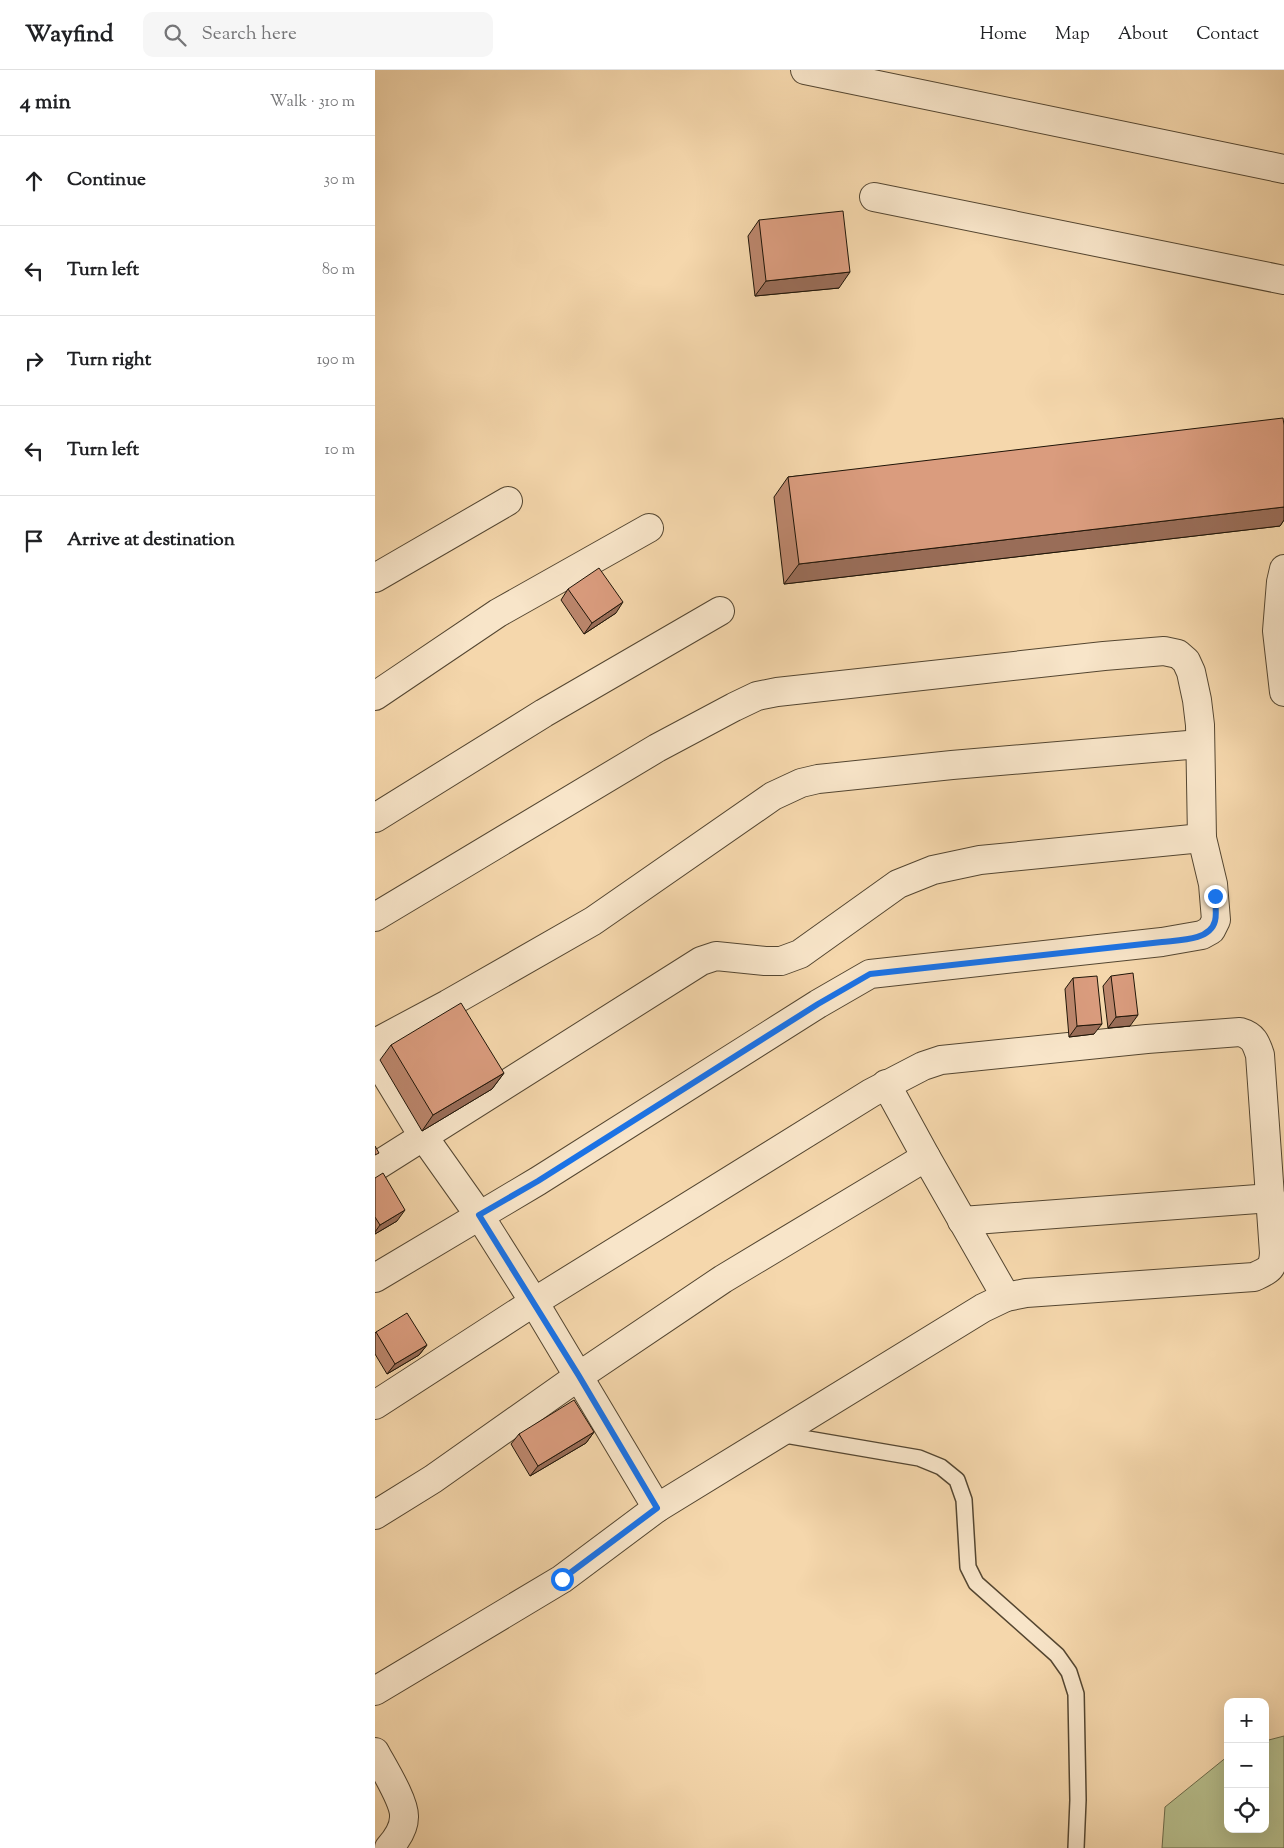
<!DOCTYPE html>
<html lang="en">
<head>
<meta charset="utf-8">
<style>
  body { margin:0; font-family:"Sorts Mill Goudy",serif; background:#f6f6f6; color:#202124 }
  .controls { position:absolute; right:15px; bottom:15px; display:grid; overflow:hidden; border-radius:10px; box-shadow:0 5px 20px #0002 }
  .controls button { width:45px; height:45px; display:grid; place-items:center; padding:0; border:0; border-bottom:1px solid #e0e0e0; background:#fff; color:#202124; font:25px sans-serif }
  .stop { position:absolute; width:15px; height:15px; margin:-11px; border:4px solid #1a73e8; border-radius:50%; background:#fff }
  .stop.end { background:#1a73e8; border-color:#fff; box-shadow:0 1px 5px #0008 }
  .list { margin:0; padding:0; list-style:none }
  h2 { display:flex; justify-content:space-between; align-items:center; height:65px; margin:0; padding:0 20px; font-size:21px }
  h2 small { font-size:16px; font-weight:400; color:#757577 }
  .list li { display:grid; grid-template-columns:32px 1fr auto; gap:15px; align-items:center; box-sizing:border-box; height:90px; padding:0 20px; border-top:1px solid #e0e0e0 }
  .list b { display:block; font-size:19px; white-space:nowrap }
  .list em { font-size:16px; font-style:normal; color:#757577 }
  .icon { flex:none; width:28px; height:28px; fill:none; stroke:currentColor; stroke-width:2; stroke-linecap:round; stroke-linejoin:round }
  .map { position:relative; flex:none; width:909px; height:1778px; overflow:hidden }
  header { display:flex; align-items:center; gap:30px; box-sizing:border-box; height:70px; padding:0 25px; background:#fff; border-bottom:1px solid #e0e0e0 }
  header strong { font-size:24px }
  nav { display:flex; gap:28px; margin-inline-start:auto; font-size:18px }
  .search { width:350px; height:45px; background:#f6f6f6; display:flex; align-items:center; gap:12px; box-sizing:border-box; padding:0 18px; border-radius:10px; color:#757577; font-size:19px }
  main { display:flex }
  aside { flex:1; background:#fff }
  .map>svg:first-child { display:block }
</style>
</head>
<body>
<header>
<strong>Wayfind</strong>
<div class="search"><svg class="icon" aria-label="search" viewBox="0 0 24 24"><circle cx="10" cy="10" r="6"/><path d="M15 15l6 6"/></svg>Search here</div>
<nav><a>Home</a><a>Map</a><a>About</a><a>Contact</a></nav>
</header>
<main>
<aside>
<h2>4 min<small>Walk · 310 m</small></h2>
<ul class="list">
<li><svg class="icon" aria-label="ahead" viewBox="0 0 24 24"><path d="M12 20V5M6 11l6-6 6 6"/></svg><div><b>Continue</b></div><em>30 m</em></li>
<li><svg class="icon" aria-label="left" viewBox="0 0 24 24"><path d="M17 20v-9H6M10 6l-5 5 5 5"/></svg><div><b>Turn left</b></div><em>80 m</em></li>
<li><svg class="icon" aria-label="right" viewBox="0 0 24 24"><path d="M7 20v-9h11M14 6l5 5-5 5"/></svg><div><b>Turn right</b></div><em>190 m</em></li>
<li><svg class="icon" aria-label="left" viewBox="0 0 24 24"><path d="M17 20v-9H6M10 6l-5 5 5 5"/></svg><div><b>Turn left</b></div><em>10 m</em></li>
<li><svg class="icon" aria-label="arrive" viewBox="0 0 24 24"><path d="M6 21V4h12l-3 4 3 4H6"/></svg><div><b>Arrive at destination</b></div></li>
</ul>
</aside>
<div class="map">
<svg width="909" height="1778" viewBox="0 0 909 1778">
  <rect width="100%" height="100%" fill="#f5d7ac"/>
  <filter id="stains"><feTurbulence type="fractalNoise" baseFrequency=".004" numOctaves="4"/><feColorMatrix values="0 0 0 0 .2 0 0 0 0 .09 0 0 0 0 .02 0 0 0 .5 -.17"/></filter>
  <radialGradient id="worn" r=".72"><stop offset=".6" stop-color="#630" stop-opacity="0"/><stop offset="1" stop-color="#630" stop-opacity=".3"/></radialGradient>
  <!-- green -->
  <path fill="#b7bf8d" stroke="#6b6a4a" d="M 909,1666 L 909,1778 L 787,1778 L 790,1737 L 853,1686 L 853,1759 L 890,1759 L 890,1671 Z"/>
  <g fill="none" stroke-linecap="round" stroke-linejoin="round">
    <defs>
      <path id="service" d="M 404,1364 L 544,1388 L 566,1397 L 582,1410 L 589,1430 L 593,1497 L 601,1513 L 682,1585 L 694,1602 L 701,1624 L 703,1730 L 701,1778"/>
      <g id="minor">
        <path d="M 499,127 L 909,210"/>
        <path d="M 909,499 L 906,512 L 902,561 L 909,622"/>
        <path d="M 0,508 L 133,431"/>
        <path d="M 0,626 L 123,543 L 274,458"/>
        <path d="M 0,748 L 169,643 L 345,541"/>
        <path d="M 0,847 L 282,678 L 359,637 L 382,626 L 402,622 L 729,586 L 789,581 L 803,584 L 811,591 L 816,602 L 822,630 L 825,655 L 827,768 L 838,814 L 841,850 L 836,860 L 827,865 L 787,872 L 495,904 L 443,934 L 163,1111 L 0,1208"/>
        <path d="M 0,973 L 73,934 L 218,851 L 398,726 L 426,713 L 443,709 L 577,695 L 825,674"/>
        <path d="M 0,987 L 48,1066 L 104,1145 L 159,1232 L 282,1438"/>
        <path d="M 511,1014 L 551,1087 L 631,1227"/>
        <path d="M 0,1097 L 326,891 L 341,886 L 390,891 L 406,891 L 425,884 L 523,814 L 558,800 L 605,790 L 827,768"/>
        <path d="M 587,1151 L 896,1128"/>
        <path d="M 0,1335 L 159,1232 L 496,1023 L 548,996 L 566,990 L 772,969 L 865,962 C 879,966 881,973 885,985 L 899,1183 C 898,1199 894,1200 879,1207 L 651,1223 L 631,1227 L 608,1238 L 282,1438 L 187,1509 L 0,1621"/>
        <path d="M 0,1445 L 58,1409 L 204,1306 L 348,1209 L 551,1087"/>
        <path d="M 0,1682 C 8,1697 30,1732 29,1747 C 29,1758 21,1770 14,1778"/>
      </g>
      <path id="tertiary" d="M 430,0 L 909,99"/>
    </defs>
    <!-- service casing -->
    <use href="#service" stroke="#544631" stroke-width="18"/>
    <!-- minor casing -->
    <use href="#minor" stroke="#544631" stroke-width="30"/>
    <!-- tertiary casing -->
    <use href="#tertiary" stroke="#544631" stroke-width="30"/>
    <!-- service -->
    <use href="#service" stroke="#f8e5c9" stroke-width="15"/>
    <!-- minor -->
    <use href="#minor" stroke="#f8e5c9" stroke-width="28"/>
    <!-- tertiary -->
    <use href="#tertiary" stroke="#f8e5c9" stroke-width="28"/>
  </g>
  <!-- wall -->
  <g fill="#bb866c" stroke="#1f1508">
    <path d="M 384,150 L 464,218 L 380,226 L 373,166 Z"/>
    <path d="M 909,355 L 909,450 L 905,456 L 409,514 L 399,427 L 413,407 Z"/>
    <path d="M 193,519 L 241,543 L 209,564 L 186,530 Z"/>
    <path d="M 736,906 L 755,956 L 733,958 L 728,916 Z"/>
    <path d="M 698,908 L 719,964 L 694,967 L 690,919 Z"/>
    <path d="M 16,975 L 129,1003 L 117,1019 L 47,1061 L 5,990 Z"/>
    <path d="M 0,1108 L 22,1151 L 0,1164 Z"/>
    <path d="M 1,1262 L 52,1275 L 44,1285 L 12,1304 L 0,1284 L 0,1263 Z"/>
    <path d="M 219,1362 L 211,1373 L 155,1406 L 136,1374 L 144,1364 Z"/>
  </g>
  <!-- shaded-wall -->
  <g fill="#996d58" stroke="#1f1508">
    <path d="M 475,202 L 464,218 L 380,226 L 391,211 Z"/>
    <path d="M 909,437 L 909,450 L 905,456 L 409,514 L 424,494 Z"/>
    <path d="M 248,532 L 241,543 L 209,564 L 217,553 Z"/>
    <path d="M 763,945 L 755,956 L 733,958 L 741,947 Z"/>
    <path d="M 727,954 L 719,964 L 694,967 L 702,956 Z"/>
    <path d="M 129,1003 L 117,1019 L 47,1061 L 58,1045 Z"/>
    <path d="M 30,1140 L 22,1151 L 0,1164 L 0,1162 L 5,1155 Z"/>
    <path d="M 52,1275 L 44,1285 L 12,1304 L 20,1294 Z"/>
    <path d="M 219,1362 L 211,1373 L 155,1406 L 163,1396 Z"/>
  </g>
  <!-- building -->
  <g fill="#da9c7e" stroke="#1f1508">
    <path d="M 468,141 L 475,202 L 391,211 L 384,150 Z"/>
    <path d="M 908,348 L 909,355 L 909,437 L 424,494 L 413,407 Z"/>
    <path d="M 224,498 L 248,532 L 217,553 L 193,519 Z"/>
    <path d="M 758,903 L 763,945 L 741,947 L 736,906 Z"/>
    <path d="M 722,906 L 727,954 L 702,956 L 698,908 Z"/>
    <path d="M 86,933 L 129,1003 L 58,1045 L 16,975 Z"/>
    <path d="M 0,1076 L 4,1083 L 0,1085 Z"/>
    <path d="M 8,1103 L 30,1140 L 5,1155 L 0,1147 L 0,1108 Z"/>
    <path d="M 32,1243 L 52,1275 L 20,1294 L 1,1262 Z"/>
    <path d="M 199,1330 L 219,1362 L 163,1396 L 144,1364 Z"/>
  </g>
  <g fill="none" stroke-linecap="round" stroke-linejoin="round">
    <!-- route -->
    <path stroke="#1a73e8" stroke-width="6" d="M 187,1509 L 282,1438 L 204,1306 L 104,1145 L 163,1111 L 443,934 L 495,904 L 787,872 C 803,870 835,871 840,851 C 842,844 840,834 840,826"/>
  </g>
  <rect width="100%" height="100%" filter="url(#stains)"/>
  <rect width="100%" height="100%" fill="url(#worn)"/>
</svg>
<div class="controls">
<button>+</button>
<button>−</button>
<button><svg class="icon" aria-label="locate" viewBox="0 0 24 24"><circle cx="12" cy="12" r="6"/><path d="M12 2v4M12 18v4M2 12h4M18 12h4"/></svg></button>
</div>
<div class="stop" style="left:187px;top:1509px"></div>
<div class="stop end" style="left:840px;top:826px"></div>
</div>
</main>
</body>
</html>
